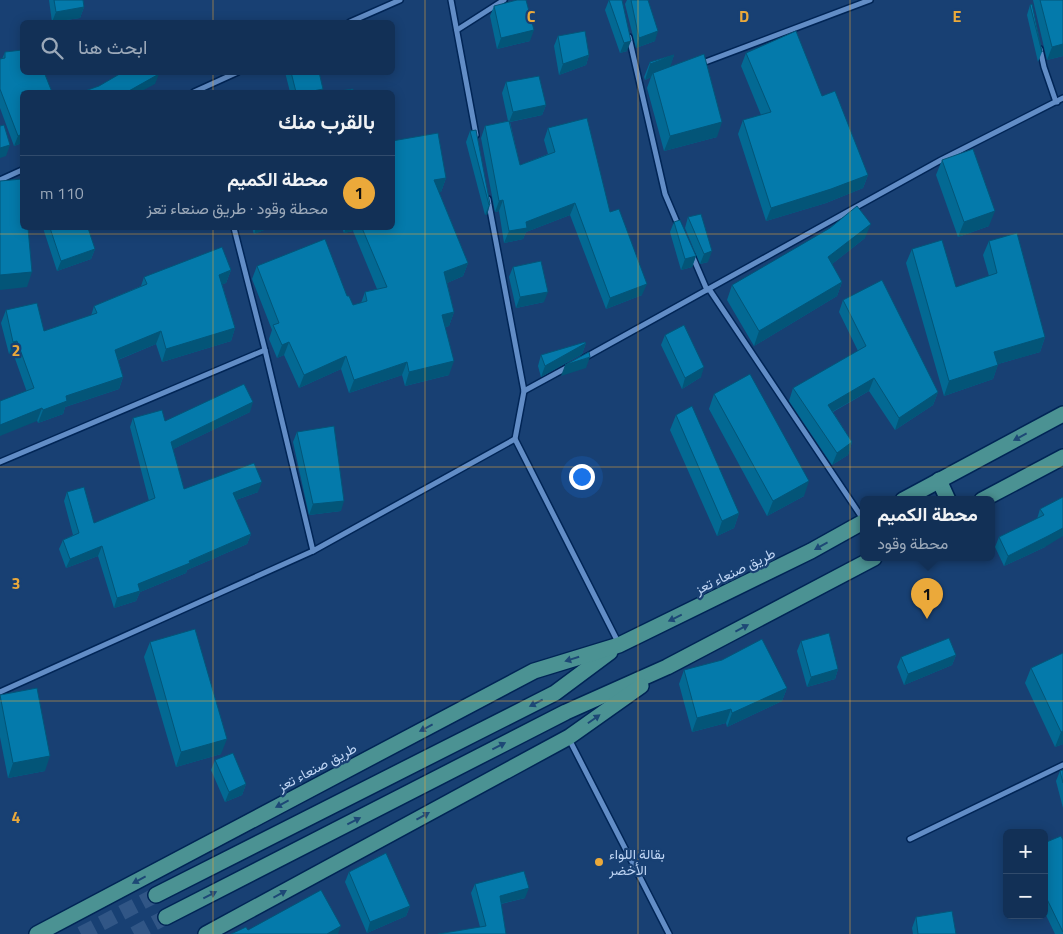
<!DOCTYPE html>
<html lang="ar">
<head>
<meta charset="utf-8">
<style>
  body { margin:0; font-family:"Titillium Web",Vazirmatn,sans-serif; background:#1b385c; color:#f1f3f6; direction:rtl }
  .controls { position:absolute; right:15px; bottom:15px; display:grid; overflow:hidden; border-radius:8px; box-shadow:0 2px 12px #0003 }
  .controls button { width:45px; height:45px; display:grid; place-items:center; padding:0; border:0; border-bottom:1px solid #314b6c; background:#123056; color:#f1f3f6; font:25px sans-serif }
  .you { position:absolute; left:581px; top:476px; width:18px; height:18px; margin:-12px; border:4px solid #fff; border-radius:50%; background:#1a73e8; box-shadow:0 0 0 8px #1a73e833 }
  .badge { display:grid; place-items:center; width:32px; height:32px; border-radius:50%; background:#eba93a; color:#111; font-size:16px; font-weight:700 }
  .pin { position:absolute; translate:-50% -41px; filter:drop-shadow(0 1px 2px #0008) }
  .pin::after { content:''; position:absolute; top:26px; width:18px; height:15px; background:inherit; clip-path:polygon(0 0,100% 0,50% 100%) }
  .popup { position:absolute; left:860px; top:496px; width:135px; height:65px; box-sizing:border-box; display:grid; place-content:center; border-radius:8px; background:#123056; filter:drop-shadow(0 1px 4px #0005); font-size:16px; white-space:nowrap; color:#9ca9b9 }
  .popup b { font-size:19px; color:#f1f3f6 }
  .popup::after { content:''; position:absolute; left:50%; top:100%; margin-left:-10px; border:10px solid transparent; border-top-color:#123056 }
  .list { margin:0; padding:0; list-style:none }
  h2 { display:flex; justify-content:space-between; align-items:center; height:65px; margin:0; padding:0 20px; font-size:21px }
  h2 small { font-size:16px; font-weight:400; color:#9ca9b9 }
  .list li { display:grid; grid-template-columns:32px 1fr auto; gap:15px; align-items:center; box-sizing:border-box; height:75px; padding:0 20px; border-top:1px solid #314b6c }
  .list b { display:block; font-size:19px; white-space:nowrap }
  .list p { margin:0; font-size:16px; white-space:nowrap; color:#9ca9b9 }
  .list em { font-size:16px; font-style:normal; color:#9ca9b9 }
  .icon { flex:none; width:28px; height:28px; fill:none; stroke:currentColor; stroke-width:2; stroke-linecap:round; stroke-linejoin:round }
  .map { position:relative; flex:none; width:1063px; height:934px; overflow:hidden; direction:ltr }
  .search { position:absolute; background:#123056; box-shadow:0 2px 12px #0003; left:20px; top:20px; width:375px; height:55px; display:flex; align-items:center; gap:12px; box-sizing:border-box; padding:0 18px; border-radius:8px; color:#9ca9b9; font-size:19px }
  .panel { position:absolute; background:#123056; box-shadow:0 2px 12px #0003; left:20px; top:90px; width:375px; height:140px; border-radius:8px; direction:rtl }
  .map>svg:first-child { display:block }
</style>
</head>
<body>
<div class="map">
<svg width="1063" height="934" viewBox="0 0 1063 934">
  <rect width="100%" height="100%" fill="#184073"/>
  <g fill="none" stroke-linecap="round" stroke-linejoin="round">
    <!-- highway-tunnel -->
    <g stroke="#315686" stroke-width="15" stroke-dasharray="15 8" stroke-linecap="butt">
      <path d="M 81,934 L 156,895"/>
      <path d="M 134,934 L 166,917"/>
    </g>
    <defs>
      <g id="street">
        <path d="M 451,0 L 476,135"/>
        <path d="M 350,22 L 400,0"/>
        <path d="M 457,30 L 504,0"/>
        <path d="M 629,37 L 665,194 L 679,227"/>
        <path d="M 1040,49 L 1044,67 L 1056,102 L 1057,102"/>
        <path d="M 700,64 L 870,0"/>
        <path d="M 194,92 L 238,72"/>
        <path d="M 0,180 L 22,170"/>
        <path d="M 488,199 L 524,391 L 515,439 L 618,642"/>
        <path d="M 692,255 L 707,290 L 709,289 L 863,519"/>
        <path d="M 265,350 L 313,551 L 515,439"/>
        <path d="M 584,358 L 941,160 L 1063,98"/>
        <path d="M 524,391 L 568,367"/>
        <path d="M 0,462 L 265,350 L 234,228"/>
        <path d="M 0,692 L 313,551"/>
        <path d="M 569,739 L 669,934"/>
        <path d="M 910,839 L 1063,765"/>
      </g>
      <g id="highway">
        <path d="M 939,480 L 948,500"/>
        <path d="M 903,500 L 1063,414"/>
        <path d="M 982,500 L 1063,457"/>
        <path d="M 156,895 L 555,693 L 610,652"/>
        <path d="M 166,917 L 566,712 L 667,667 L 874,558"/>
        <path d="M 37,934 L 534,671 L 619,645 L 811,551 L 863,522"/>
        <path d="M 206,934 L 569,737 L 641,686"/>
      </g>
    </defs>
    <!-- street casing -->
    <use href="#street" stroke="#002556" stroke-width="8"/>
    <!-- highway casing -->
    <use href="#highway" stroke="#002556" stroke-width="18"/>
    <!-- street -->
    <use href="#street" stroke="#628dc6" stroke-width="5"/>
    <!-- highway -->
    <use href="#highway" stroke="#4b9293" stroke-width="15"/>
  </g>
  <!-- wall -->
  <g fill="#036993">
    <path d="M 49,0 L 83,0 L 84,7 L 80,18 L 52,22 Z"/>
    <path d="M 609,0 L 627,51 L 620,53 L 605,10 Z"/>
    <path d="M 627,0 L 648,0 L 655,41 L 636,48 L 625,4 Z"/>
    <path d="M 1033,0 L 1063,0 L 1063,56 L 1047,60 Z"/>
    <path d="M 1030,5 L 1042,52 L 1038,62 L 1027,15 Z"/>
    <path d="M 494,6 L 530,41 L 497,49 L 490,16 Z"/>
    <path d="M 558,36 L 589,55 L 586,65 L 559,75 L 554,46 Z"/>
    <path d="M 5,52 L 22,92 L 22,143 L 14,146 L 0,108 L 0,59 L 2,59 Z"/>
    <path d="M 746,53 L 822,96 L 868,175 L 863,188 L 826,203 L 766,221 L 738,134 L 743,120 L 761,115 L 741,66 Z"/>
    <path d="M 674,55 L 670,66 L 717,137 L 664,151 L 647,88 L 651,77 L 645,80 L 644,77 L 650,62 Z"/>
    <path d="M 285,72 L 319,72 L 322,92 L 290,92 Z"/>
    <path d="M 506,82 L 546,105 L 542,115 L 510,122 L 520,165 L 548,154 L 544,140 L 548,128 L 610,212 L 642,295 L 606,309 L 570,215 L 526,232 L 523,239 L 504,243 L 499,211 L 495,212 L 481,138 L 485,126 L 508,121 L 502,93 Z"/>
    <path d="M 470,131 L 490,204 L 487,215 L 485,215 L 466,142 Z"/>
    <path d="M 942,160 L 989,226 L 958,237 L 936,175 Z"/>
    <path d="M 446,178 L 441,192 L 439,192 L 468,263 L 463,276 L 447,283 L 454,312 L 449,326 L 445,327 L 449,375 L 405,386 L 402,375 L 349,393 L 341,369 L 299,388 L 284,355 L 277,358 L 269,339 L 272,330 L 252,279 L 257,266 L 347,296 L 353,305 L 361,303 L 365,292 L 377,289 L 353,231 L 344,233 L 342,228 L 392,228 Z"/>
    <path d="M 688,217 L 708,262 L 700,264 L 685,228 Z"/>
    <path d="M 674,222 L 696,256 L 692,267 L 681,270 L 670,232 Z"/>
    <path d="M 43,228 L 94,228 L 88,230 L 95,249 L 91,259 L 57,271 Z"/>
    <path d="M 252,228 L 269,228 L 254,234 Z"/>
    <path d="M 865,238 L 832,264 L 842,282 L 837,296 L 754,346 L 727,300 L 732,285 Z"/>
    <path d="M 989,241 L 1045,337 L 1040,352 L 998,364 L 993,379 L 944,396 L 906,263 L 912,249 L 956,287 L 989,276 L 983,255 Z"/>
    <path d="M 513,267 L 544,302 L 516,308 L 509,277 Z"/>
    <path d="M 231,270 L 226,283 L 222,284 L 235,328 L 231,341 L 162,362 L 156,344 L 118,360 L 123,377 L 119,389 L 65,407 L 63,414 L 38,423 L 13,353 L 9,354 L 1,323 L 6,310 L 44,331 L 91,316 L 94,306 L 141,286 L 144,277 Z"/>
    <path d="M 843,300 L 938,392 L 933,405 L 895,430 L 869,391 L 833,412 L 852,442 L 848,455 L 832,465 L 789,401 L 793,388 L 858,351 L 839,312 Z"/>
    <path d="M 665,335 L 701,377 L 682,389 L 661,345 Z"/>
    <path d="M 586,343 L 582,354 L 541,377 L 538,366 L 541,355 Z"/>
    <path d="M 714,394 L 804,496 L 767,516 L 709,409 Z"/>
    <path d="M 250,412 L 173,449 L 184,489 L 258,492 L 236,500 L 251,534 L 247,544 L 187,570 L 186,573 L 140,592 L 136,601 L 114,608 L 98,556 L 66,568 L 59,549 L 63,540 L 73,535 L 64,501 L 67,492 L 94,523 L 149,501 L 130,427 L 133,418 L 165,421 Z"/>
    <path d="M 676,415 L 739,513 L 734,528 L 717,536 L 670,430 Z"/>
    <path d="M 297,432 L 341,511 L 309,515 L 293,442 Z"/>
    <path d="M 1063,497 L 1045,547 L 1004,566 L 995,547 L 999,537 L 1037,519 L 1040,509 Z"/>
    <path d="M 801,641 L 838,669 L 835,679 L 807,687 L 797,651 Z"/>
    <path d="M 150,642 L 221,754 L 176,767 L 144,657 Z"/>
    <path d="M 1063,653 L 1063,744 L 1055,747 L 1025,683 L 1031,668 Z"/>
    <path d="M 956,655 L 952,665 L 904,685 L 897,667 L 901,657 Z"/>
    <path d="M 684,670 L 787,688 L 782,701 L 727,727 L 726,723 L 692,732 L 679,684 Z"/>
    <path d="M 0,695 L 45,771 L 8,778 L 0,737 Z"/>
    <path d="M 215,760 L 246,784 L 242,795 L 225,802 L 211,770 Z"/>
    <path d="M 1063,770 L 1063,808 L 1056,781 L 1060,771 Z"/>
    <path d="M 1063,840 L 1063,934 L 1055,934 L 1044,911 L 1044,843 Z"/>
    <path d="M 349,872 L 410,906 L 406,916 L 367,933 L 345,882 Z"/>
    <path d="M 475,884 L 525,898 L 501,904 L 506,934 L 480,927 L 471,893 Z"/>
    <path d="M 916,917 L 956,934 L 913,934 L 912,928 Z"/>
  </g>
  <!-- shaded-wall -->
  <g fill="#035578">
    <path d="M 84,7 L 80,18 L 52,22 L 56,12 Z"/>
    <path d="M 534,30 L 530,41 L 497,49 L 501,38 Z"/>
    <path d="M 658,31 L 655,41 L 636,48 L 639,38 Z"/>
    <path d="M 631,41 L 627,51 L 620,53 L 624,43 Z"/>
    <path d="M 1063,44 L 1063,56 L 1047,60 L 1052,47 Z"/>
    <path d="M 589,55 L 586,65 L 559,75 L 563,64 Z"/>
    <path d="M 674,55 L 669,71 L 653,73 L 651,77 L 645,80 L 650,64 Z"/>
    <path d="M 159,74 L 155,84 L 140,92 L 127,92 Z"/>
    <path d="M 323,89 L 322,92 L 308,92 Z"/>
    <path d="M 546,105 L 542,115 L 509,122 L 513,112 Z"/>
    <path d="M 722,122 L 717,137 L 664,151 L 670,136 Z"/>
    <path d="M 22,134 L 22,143 L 14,146 L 18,136 Z"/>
    <path d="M 10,145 L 6,156 L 0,158 L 0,148 Z"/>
    <path d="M 868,175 L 863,188 L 826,203 L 766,221 L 771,208 Z"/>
    <path d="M 446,178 L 441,192 L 429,194 L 434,180 Z"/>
    <path d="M 503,200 L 499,211 L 495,212 L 499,201 Z"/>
    <path d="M 575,203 L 570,215 L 526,232 L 523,239 L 504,243 L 509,231 L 526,222 Z"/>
    <path d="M 490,204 L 487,215 L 485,215 L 489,205 Z"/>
    <path d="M 995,211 L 989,226 L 958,237 L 964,222 Z"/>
    <path d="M 871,224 L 865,238 L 822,272 L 828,257 Z"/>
    <path d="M 256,228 L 269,228 L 254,234 Z"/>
    <path d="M 346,228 L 354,228 L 353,231 L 344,233 Z"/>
    <path d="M 95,249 L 91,259 L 57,271 L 61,261 Z"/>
    <path d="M 712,251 L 708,262 L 700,264 L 704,254 Z"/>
    <path d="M 696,256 L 692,267 L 681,270 L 685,259 Z"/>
    <path d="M 468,263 L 463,276 L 440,286 L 444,272 Z"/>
    <path d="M 231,270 L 226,283 L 214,287 L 219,275 Z"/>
    <path d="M 32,272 L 27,287 L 0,290 L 0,275 Z"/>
    <path d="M 842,282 L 837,296 L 754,346 L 759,331 Z"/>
    <path d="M 647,284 L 642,295 L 606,309 L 610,298 Z"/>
    <path d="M 548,292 L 544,302 L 516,308 L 520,297 Z"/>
    <path d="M 454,312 L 449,326 L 437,329 L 442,315 Z"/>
    <path d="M 235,328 L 231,341 L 162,362 L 166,349 Z"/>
    <path d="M 161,331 L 156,344 L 110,363 L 115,350 Z"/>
    <path d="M 1045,337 L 1040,352 L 988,367 L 994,352 Z"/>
    <path d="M 17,341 L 13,353 L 9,354 L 13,342 Z"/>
    <path d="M 289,342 L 284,355 L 277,358 L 282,345 Z"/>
    <path d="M 586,343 L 582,354 L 541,377 L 545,366 Z"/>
    <path d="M 346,356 L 341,369 L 299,388 L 304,375 Z"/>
    <path d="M 590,357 L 586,368 L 561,376 L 565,365 Z"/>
    <path d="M 454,361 L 449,375 L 405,386 L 409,372 Z"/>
    <path d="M 407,362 L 402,375 L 349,393 L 354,380 Z"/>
    <path d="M 998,365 L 993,379 L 944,396 L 949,381 Z"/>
    <path d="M 704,367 L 701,377 L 682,389 L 685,378 Z"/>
    <path d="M 123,377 L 119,389 L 65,407 L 63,414 L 38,423 L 43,410 L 66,396 Z"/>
    <path d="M 874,378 L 869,391 L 823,417 L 828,405 Z"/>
    <path d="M 938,392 L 933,405 L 895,430 L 899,418 Z"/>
    <path d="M 253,402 L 250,412 L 167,452 L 171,442 Z"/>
    <path d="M 42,408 L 37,421 L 0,436 L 0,425 Z"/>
    <path d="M 852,442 L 848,455 L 832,465 L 837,453 Z"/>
    <path d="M 809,481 L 804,496 L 767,516 L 773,501 Z"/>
    <path d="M 262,482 L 258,492 L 230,502 L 233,493 Z"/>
    <path d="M 344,501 L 341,511 L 309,515 L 313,504 Z"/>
    <path d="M 739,513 L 734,528 L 717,536 L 722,521 Z"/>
    <path d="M 1063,528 L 1063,536 L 1045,547 L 1004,566 L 1008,556 Z"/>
    <path d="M 251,534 L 247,544 L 187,570 L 186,573 L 140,592 L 136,601 L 114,608 L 117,598 L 138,584 Z"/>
    <path d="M 102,546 L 98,556 L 66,568 L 70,559 Z"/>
    <path d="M 956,655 L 952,665 L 904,685 L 908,674 Z"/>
    <path d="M 838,669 L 835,679 L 807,687 L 811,677 Z"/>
    <path d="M 787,688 L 782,701 L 727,727 L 732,713 Z"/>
    <path d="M 731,709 L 726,723 L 692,732 L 697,718 Z"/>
    <path d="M 1063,731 L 1063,744 L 1055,747 L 1061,732 Z"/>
    <path d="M 227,739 L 221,754 L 176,767 L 181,752 Z"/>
    <path d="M 50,756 L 45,771 L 8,778 L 13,763 Z"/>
    <path d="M 246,784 L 242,795 L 225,802 L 229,792 Z"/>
    <path d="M 529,888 L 525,898 L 496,905 L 500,896 Z"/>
    <path d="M 410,906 L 406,916 L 367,933 L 370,922 Z"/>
    <path d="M 341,926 L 338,934 L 326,934 Z"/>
  </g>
  <!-- building -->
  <g fill="#047aab" stroke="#035578">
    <path d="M 54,0 L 83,0 L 84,7 L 56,12 Z"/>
    <path d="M 517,0 L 526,0 L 534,30 L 501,38 L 494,6 Z"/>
    <path d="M 609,0 L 622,0 L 631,41 L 624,43 Z"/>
    <path d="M 631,0 L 648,0 L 658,31 L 639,38 Z"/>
    <path d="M 1040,0 L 1063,0 L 1063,44 L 1052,47 Z"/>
    <path d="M 1032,4 L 1042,52 L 1030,5 Z"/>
    <path d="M 585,31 L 589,55 L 563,64 L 558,36 Z"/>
    <path d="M 796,31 L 822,96 L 835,91 L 868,175 L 831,189 L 771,208 L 743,120 L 771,112 L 746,53 Z"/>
    <path d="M 22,50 L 22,72 L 44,72 L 52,92 L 22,92 L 22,134 L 18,136 L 0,89 L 0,59 L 5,58 L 5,52 Z"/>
    <path d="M 704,54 L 722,122 L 670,136 L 653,73 Z"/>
    <path d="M 674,55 L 650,64 L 650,62 Z"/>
    <path d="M 123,72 L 158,72 L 159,74 L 127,92 L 82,92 L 99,86 Z"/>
    <path d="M 291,72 L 319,72 L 323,89 L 308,92 L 296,92 Z"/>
    <path d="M 539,76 L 546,105 L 513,112 L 506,82 Z"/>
    <path d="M 353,89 L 353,92 L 333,92 Z"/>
    <path d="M 587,118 L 610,212 L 619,209 L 647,284 L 610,298 L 575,203 L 526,222 L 527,228 L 509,231 L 503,200 L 499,201 L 485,126 L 509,121 L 520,165 L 555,152 L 548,128 Z"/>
    <path d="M 4,125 L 10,145 L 0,148 L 0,126 Z"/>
    <path d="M 476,130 L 490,204 L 489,205 L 470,131 Z"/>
    <path d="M 438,133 L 446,178 L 434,180 L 468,263 L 444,272 L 454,312 L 442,315 L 454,361 L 409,372 L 407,362 L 354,380 L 346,356 L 304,375 L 289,342 L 282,345 L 273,325 L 279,323 L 257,266 L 325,239 L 347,296 L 349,296 L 353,305 L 367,301 L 365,292 L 387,287 L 362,228 L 392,228 L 392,141 Z"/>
    <path d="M 973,149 L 995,211 L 964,222 L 942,160 Z"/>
    <path d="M 22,179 L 22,228 L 28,228 L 32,272 L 0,275 L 0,181 Z"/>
    <path d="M 857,206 L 871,224 L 828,257 L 842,282 L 759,331 L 732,285 L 830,228 Z"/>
    <path d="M 701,214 L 712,251 L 704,254 L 688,217 Z"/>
    <path d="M 680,220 L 696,256 L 685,259 L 674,222 Z"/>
    <path d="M 50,228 L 88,228 L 95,249 L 61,261 Z"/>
    <path d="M 1017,233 L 1045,337 L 994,352 L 998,365 L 949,381 L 912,249 L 942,240 L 956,287 L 997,273 L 989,241 Z"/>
    <path d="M 222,247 L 231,270 L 219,275 L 235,328 L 166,349 L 161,331 L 115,350 L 123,377 L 66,396 L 67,401 L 43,410 L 42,408 L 0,425 L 0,401 L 34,388 L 17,341 L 13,342 L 6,310 L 37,303 L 44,331 L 97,313 L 94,306 L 147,284 L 144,277 Z"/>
    <path d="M 541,261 L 548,292 L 520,297 L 513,267 Z"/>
    <path d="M 882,280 L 938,392 L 899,418 L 874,378 L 828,405 L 852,442 L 837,453 L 793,388 L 866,346 L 843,300 Z"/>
    <path d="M 684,325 L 704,367 L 685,378 L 665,335 Z"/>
    <path d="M 585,342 L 586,343 L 545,366 L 541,355 Z"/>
    <path d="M 589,352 L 590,357 L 565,365 Z"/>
    <path d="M 750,374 L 809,481 L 773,501 L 714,394 Z"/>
    <path d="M 244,384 L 253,402 L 171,442 L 184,489 L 254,463 L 262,482 L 233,493 L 251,534 L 189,561 L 190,563 L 138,584 L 140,591 L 117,598 L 102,546 L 70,559 L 63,540 L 79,533 L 67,492 L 84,487 L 94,523 L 155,498 L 133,418 L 162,410 L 165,421 Z"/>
    <path d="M 692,406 L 739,513 L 722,521 L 676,415 Z"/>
    <path d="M 334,426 L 344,501 L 313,504 L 297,432 Z"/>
    <path d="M 1063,497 L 1063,528 L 1048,536 L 1008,556 L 999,537 L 1044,515 L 1040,509 Z"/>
    <path d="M 195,629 L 227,739 L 181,752 L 150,642 Z"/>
    <path d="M 829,633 L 838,669 L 811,677 L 801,641 Z"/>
    <path d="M 949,638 L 956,655 L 908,674 L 901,657 Z"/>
    <path d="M 762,639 L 787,688 L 732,713 L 731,709 L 697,718 L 684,670 L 722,660 Z"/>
    <path d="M 1063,653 L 1063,731 L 1061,732 L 1031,668 Z"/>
    <path d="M 37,688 L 50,756 L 13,763 L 0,695 Z"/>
    <path d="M 233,753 L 246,784 L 229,792 L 215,760 Z"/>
    <path d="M 1063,770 L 1063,783 L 1060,771 Z"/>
    <path d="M 1061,836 L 1063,840 L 1063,932 L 1044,893 L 1044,843 Z"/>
    <path d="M 386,853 L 410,906 L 370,922 L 349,872 Z"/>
    <path d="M 524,871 L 529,888 L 500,896 L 506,934 L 438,934 L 486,926 L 475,884 Z"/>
    <path d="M 321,890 L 341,926 L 327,934 L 231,934 L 246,927 L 248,930 Z"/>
    <path d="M 952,911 L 956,934 L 918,934 L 916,917 Z"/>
  </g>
  <!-- one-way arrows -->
  <defs><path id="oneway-solid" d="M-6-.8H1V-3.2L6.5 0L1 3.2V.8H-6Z" transform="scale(1.25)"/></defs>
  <g fill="#1d4876">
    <use href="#oneway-solid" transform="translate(1020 437) rotate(152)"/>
    <use href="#oneway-solid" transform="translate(821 546) rotate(151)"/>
    <use href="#oneway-solid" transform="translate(675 618) rotate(154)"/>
    <use href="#oneway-solid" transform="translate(742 628) rotate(-28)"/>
    <use href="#oneway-solid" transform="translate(572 659) rotate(163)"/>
    <use href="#oneway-solid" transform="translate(536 703) rotate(153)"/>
    <use href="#oneway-solid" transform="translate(594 719) rotate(-35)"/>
    <use href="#oneway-solid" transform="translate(426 728) rotate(152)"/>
    <use href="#oneway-solid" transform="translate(499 746) rotate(-27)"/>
    <use href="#oneway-solid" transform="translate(282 804) rotate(152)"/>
    <use href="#oneway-solid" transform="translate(423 816) rotate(-29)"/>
    <use href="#oneway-solid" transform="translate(354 821) rotate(-27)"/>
    <use href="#oneway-solid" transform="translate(139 880) rotate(152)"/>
    <use href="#oneway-solid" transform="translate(280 894) rotate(-29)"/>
    <use href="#oneway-solid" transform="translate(210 895) rotate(-27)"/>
  </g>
  <!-- grid -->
  <path fill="none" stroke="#eba93a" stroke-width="1" stroke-opacity="0.55" d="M 213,0 L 213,22M 425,0 L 425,934M 638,0 L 638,934M 850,0 L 850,934M 213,72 L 213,92M 213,228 L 213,934M 0,234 L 1063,234M 0,467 L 1063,467M 0,701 L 1063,701"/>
  <!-- markers -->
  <circle fill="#eba93a" stroke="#184073" stroke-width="2" cx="599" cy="862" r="5"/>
  <g text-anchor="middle" stroke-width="4.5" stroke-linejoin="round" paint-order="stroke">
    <!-- street labels -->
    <g font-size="14" fill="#bed4f3" stroke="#184073">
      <text transform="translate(735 571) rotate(-26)" y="5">طريق صنعاء تعز</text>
      <text transform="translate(317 767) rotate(-28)" y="5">طريق صنعاء تعز</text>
    </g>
    <!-- poi labels -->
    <g font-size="14" fill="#bed4f3" stroke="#184073" text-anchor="start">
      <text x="609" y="859">بقالة اللواء<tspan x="609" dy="16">الأخضر</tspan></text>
    </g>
  </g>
  <g font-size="16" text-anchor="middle" font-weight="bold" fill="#eba93a" stroke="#184073" stroke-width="4.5" stroke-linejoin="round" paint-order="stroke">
    <text x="531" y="22">C</text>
    <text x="744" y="22">D</text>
    <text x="957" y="22">E</text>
    <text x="16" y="356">2</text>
    <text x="16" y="589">3</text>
    <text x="16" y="823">4</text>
  </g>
</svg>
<div class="controls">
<button>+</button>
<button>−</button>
</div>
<div class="you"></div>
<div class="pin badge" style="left:927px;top:619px">1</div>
<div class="popup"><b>محطة الكميم</b>محطة وقود</div>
<div class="search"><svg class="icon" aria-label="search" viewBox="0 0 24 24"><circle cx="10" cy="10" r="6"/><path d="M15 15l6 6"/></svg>ابحث هنا</div>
<section class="panel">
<h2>بالقرب منك<small></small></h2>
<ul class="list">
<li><span class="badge">1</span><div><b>محطة الكميم</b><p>محطة وقود · طريق صنعاء تعز</p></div><em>110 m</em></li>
</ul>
</section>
</div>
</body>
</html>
